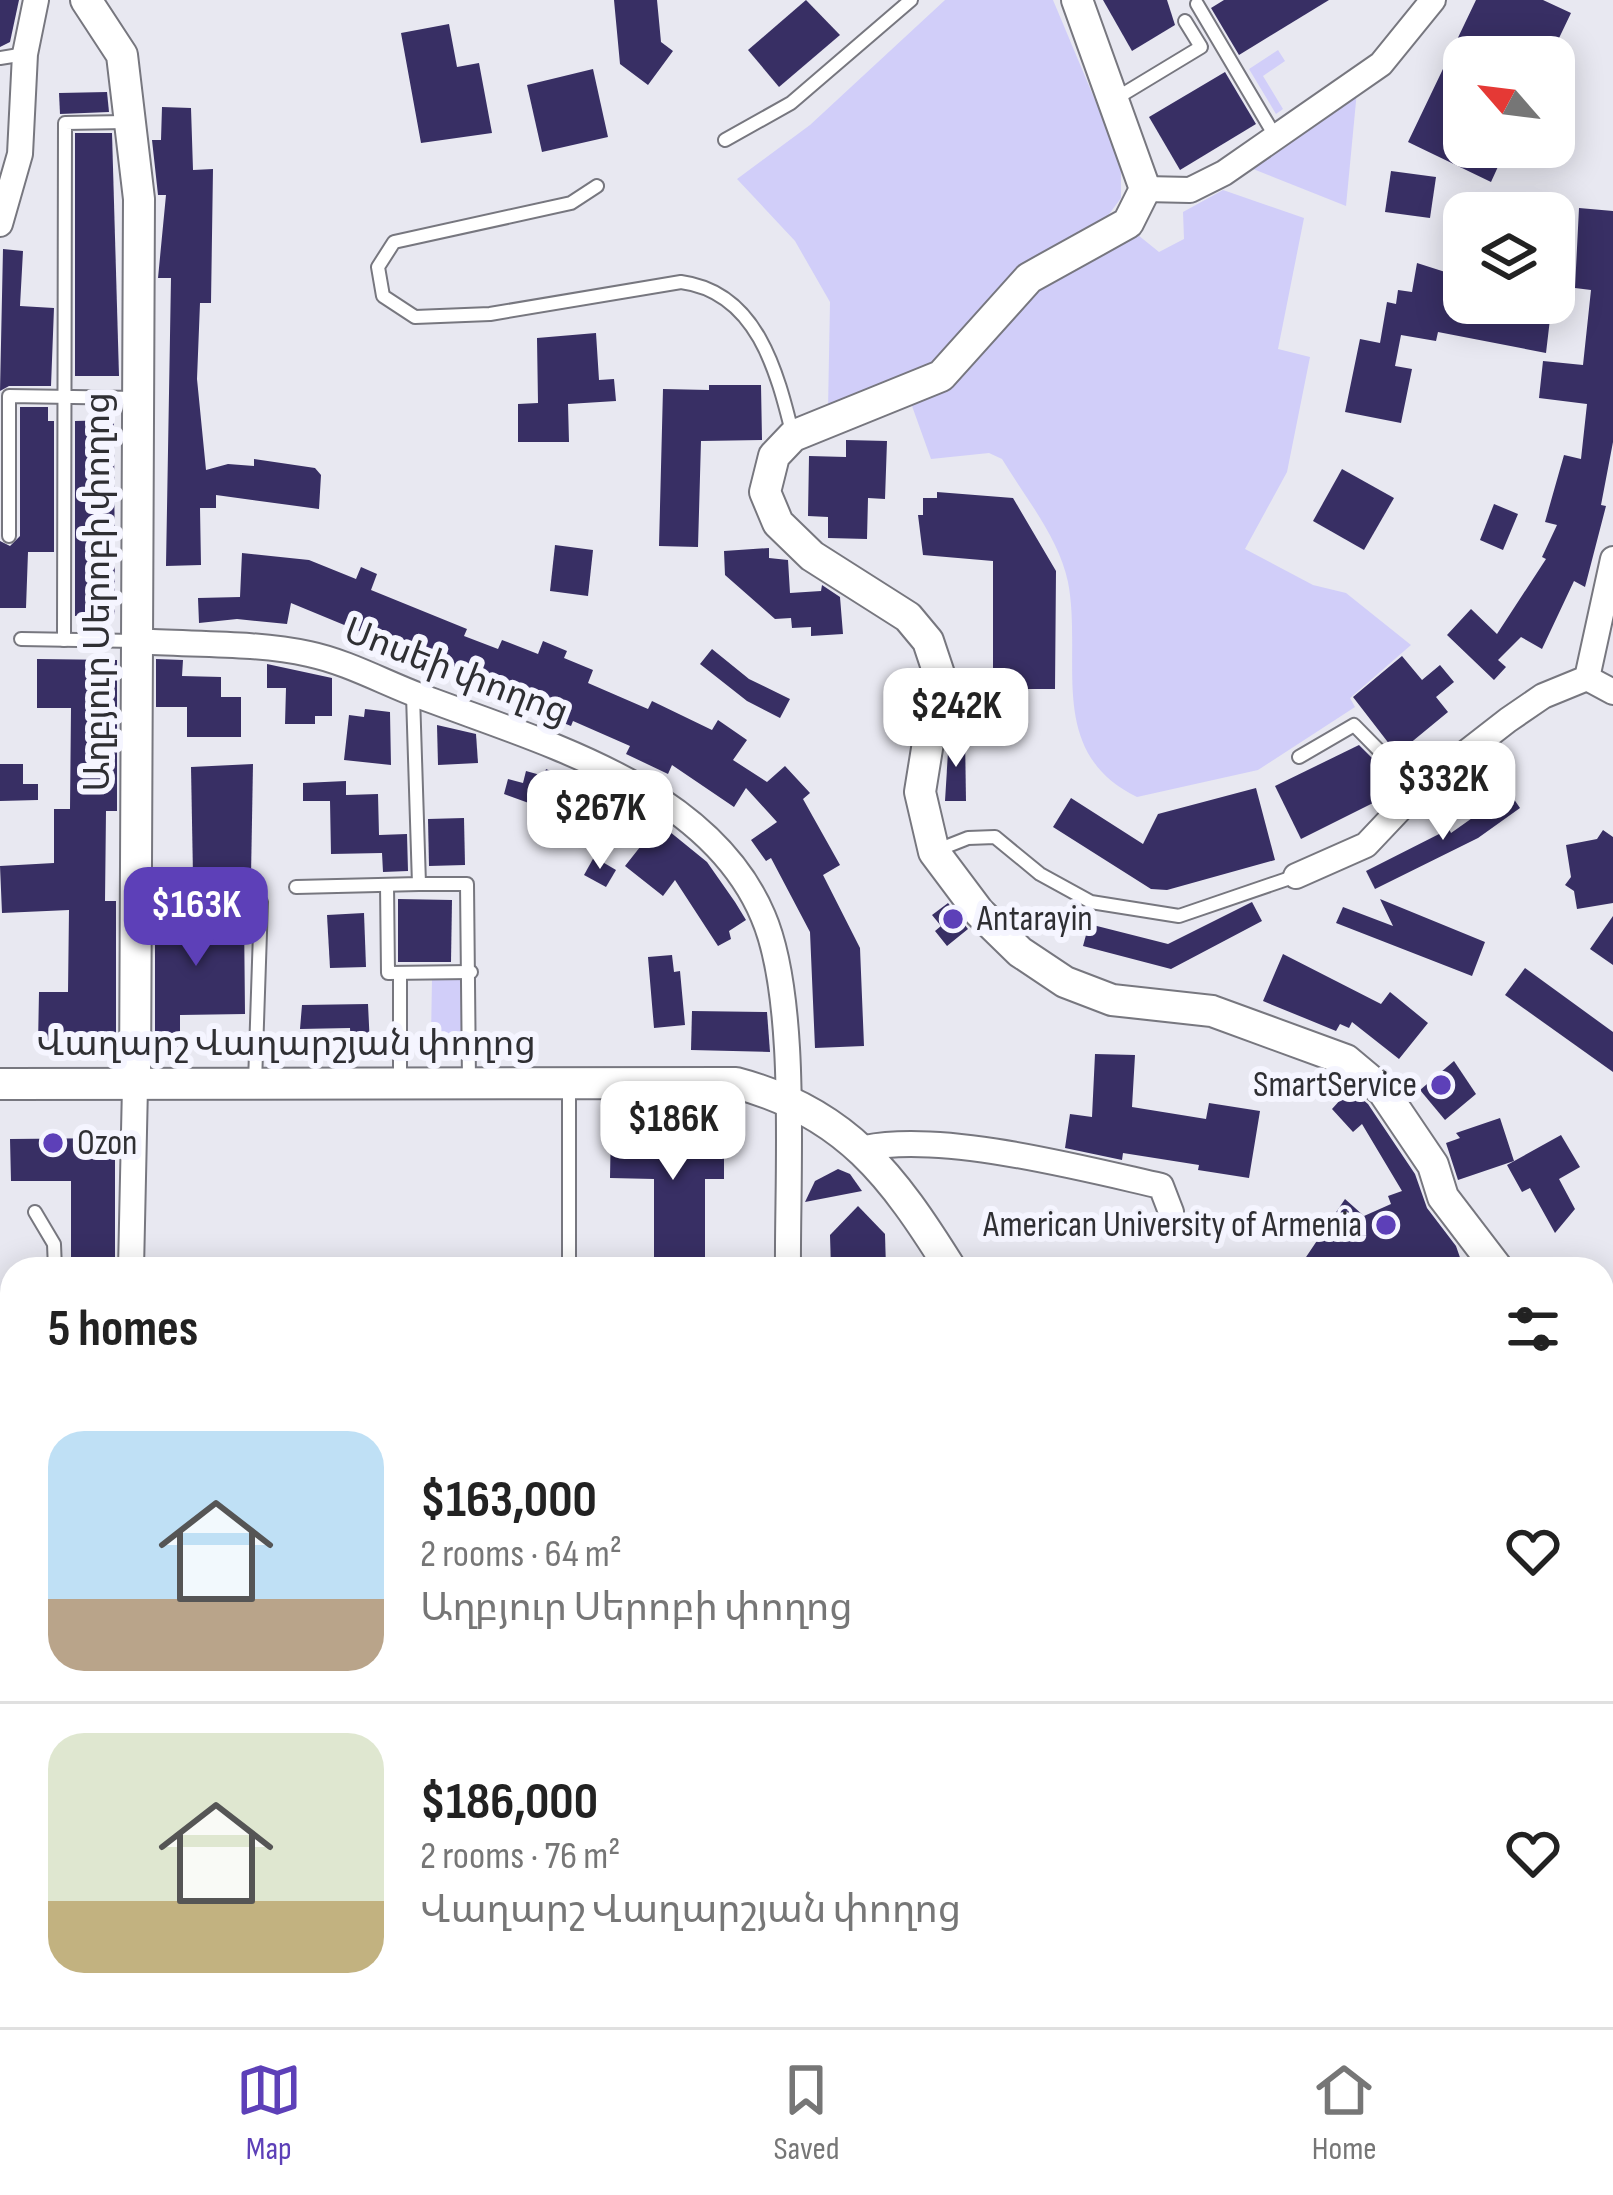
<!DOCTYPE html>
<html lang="en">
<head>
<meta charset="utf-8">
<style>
	body { margin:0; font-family:"Sofia Sans Condensed","Noto Sans Armenian",sans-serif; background:#f2f2f2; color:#222; height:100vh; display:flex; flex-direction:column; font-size:45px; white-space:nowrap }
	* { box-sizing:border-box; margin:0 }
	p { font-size:39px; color:#767676 }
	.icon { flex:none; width:66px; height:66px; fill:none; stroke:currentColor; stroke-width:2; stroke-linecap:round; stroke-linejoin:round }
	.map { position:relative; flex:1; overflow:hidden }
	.panel { position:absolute; left:0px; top:1257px; width:1614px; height:771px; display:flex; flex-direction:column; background:#fff; border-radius:36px 36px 0 0; box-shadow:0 6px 30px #0003 }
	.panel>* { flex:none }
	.needle { width:78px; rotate:298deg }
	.tools { position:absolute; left:1443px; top:36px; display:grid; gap:24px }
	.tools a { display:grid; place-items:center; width:132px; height:132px; border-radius:24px; background:#fff; box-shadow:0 6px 30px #0003; font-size:60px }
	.price { position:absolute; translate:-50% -102px; padding:0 27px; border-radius:24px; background:#fff; color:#222; font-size:39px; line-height:78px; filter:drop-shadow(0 3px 6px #0008) }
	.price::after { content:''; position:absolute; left:50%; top:72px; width:36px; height:27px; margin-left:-18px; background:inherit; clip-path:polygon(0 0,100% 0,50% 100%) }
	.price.active { background:#5d40b8; color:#fff }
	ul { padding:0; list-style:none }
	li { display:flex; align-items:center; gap:36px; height:300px; padding:0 48px }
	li+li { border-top:3px solid #e0e0e0 }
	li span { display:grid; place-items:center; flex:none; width:336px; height:240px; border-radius:36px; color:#555 }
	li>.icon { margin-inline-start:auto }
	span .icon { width:144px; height:144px; fill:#fffc; stroke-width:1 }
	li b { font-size:51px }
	h2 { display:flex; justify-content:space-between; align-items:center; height:144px; padding:0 48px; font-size:51px }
	.menu { display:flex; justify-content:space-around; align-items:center; height:168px; border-top:3px solid #e0e0e0; background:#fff; font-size:33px; color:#767676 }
	.menu a { display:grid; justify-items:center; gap:6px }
	.menu .active { color:#5d40b8 }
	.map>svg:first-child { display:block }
	.green { fill:#d1cef9 }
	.building { fill:#382f64 }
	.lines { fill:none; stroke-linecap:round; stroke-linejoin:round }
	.service-casing { stroke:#77777f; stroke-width:16 }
	.minor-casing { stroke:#77777f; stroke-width:28 }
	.tertiary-casing { stroke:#77777f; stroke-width:34 }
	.primary-casing { stroke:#77777f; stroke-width:44 }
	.service { stroke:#fff; stroke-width:12 }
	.minor { stroke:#fff; stroke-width:24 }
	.tertiary { stroke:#fff; stroke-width:30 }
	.primary { stroke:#fff; stroke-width:39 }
	.poi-dot { fill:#5d40b8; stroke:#f5f5ff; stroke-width:4.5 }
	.labels { text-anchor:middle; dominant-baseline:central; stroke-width:12; stroke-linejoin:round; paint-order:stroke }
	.street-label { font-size:36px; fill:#2f2f33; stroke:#f5f5ff }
	.poi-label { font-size:36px; fill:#2f2f33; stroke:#f5f5ff; text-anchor:start }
</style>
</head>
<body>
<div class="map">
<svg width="1613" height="2027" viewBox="0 0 1613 2027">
	<rect width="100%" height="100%" fill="#e8e8f1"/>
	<g class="green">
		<path d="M945,0h108l68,162v36l-20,27 -43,19 -29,22 -84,97 -117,47 2,-108 -35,-61 -58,-62 73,-54z"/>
		<path d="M1278,50l7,11 -22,15 20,33 -7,5 -27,-45z"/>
		<path d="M1357,91l-11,115 -98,-39z"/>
		<path d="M1223,190l81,28 -26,131 32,8 -23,115 -42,77 68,36 33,8 65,52 -61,53 5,9 -97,63 -121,27c-92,-45 -54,-136 -69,-215 -9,-44 -43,-85 -66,-123l-13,-6 -58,6 -19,-53 34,-19 100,-108 92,-44 21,17 25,-13 -1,-27z"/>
		<path d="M432,979h31l-1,68 -49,-1v-8h18z"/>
	</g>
	<g class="building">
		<path d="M0,0h19l-9,42 -10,5z"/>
		<path d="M614,0h43l4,42 12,9 -25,34 -28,-21z"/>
		<path d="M806,0l34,35 -61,52 -31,-37z"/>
		<path d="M1103,0h64l8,25 -43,26z"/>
		<path d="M1224,0h105l-90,55 -28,-47z"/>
		<path d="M1476,0h67l28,13 -21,44h-86v90h43l-16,35 -83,-40z"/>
		<path d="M449,24l8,43 22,-4 13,70 -71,10 -20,-110z"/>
		<path d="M593,69l15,68 -66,15 -15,-67z"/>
		<path d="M1225,72l31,52 -76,46 -31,-53z"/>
		<path d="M107,92l2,20 -49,2 -1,-21z"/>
		<path d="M162,107l29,1 2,62 20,-1 -2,134h-11l-3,76 9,91 22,-6 26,2v-7l61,9 6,7 -2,34 -103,-14v13h-16l1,57 -35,1 5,-288h-13l8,-83h-8l-6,-55h9z"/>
		<path d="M75,133h37l7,243h-44z"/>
		<path d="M1391,171l45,6 -6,41 -45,-6z"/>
		<path d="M1579,208l34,3v231l-12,63 5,1 -21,81 -11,-6 -32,68 -21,-12 -23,23 8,7 -12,13 -47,-45 24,-26 26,25 49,-75 -4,-2 15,-32 -12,-3 19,-67 17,4 6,-55 -48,-6 4,-37 40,4 8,-75 -16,-2z"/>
		<path d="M3,249l20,2 -3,55 34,2 -3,78h-42l-9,5z"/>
		<path d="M1417,263l47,15v25h28l-1,9 59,7 -4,34 -108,-21 -2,9 -35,-6 -6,31 17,3 -11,54 -56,-11 15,-73 20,4 7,-41 9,2 2,-14 14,2z"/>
		<path d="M596,333l3,47 15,-1 2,22 -48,3 1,38h-51v-38l20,-1 -1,-65z"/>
		<path d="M709,385h52l1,55 -61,1 -3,106 -39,-1 4,-157 46,1z"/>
		<path d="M20,407h28v14h6v131h-26l-2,56h-26v-67l10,5 10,-10z"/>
		<path d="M114,420l1,195 -40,1v-195z"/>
		<path d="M846,440l41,1 -2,58 -17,-1 -1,41 -39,-1v-21l-20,-1 1,-60 37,1z"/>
		<path d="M1342,469l52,29 -30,52 -51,-29z"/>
		<path d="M937,492l76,6 43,73 -1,118h-62v-128l-70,-6 -5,-40h5v-17h14z"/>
		<path d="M1494,504l24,10 -15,36 -23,-10z"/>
		<path d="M555,545l38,5 -5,46 -38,-5z"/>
		<path d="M769,548v10l19,2 2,33 31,-2 1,-6 18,12 3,37 -32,2v-9l-19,1 -1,-10 -16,1 -50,-44 -1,-24z"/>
		<path d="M242,553l67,7 47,19 5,-12 16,7 -6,16 96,39 -3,7 34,13 4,-9 36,14 5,-13 24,10 -3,7 29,12 -5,13 60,26 4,-8 60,29 6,-10 29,20 -14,20 34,22 18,-16 25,27 -7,6 37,66 -17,10 37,73 4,98 -49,2 -5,-116 -39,-74 -5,3 -15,-21 26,-18 -31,-34 -12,19 -62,-42 -4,9 -42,-20 4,-8 -57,-25 -2,5 -25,-10 -27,-12 2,-6 -230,-95 -4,21 -50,-5 -38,4 -1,-25 42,-1z"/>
		<path d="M712,649l37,30 41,20 -10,19 -33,-17 -47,-37z"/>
		<path d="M1402,656l20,24 18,-15 14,17 -18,15 12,15 -51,42 -44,-57z"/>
		<path d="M37,659l80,1v151h-11l-1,90h11v144h-78l1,-53h29l1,-82 -67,3 -2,-47 54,-3v-54h16l1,-101h-34z"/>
		<path d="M156,659l27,1 -1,16 39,1v20h20v40h-54v-30h-31z"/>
		<path d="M267,664l65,14v38h-17v8h-30l1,-36h-19z"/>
		<path d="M365,709l25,3 1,53 -47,-5 5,-45 15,2z"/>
		<path d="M437,725l39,9 2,29 -40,2z"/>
		<path d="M949,736h16l1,65h-21z"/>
		<path d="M1359,745l22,22 12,26 -92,46 -26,-53z"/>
		<path d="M0,764h23v20h15v16l-38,1z"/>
		<path d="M253,764l-2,112h-58l-2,-109z"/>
		<path d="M546,769l71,31 -11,31 -102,-37 4,-15 15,4 3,-12 18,5z"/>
		<path d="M346,781v14l32,-1 1,41 28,-1 1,37 -25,1 -1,-19 -51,1 -1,-53h-27v-18z"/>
		<path d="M1256,788l19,72 -108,30 -16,-1 -98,-62 18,-29 72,46 15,-30z"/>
		<path d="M1509,792l11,16 -42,30 -103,51 -9,-18 83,-42 2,4z"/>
		<path d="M464,818l1,47 -36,1 -1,-47z"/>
		<path d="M659,823l48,39 28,40 11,18 -17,11 2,8 -13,7 -43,-66 -12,16 -38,-30z"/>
		<path d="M1603,830l10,7v66l-36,6 -3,-18 -9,-6 6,-8 -5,-32 31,-6z"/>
		<path d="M594,857l22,13 -10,17 -22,-12z"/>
		<path d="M398,899l54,1 -1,62h-53z"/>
		<path d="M1380,899l105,43 -13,34 -136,-53 7,-16 50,19z"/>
		<path d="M1252,902l10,19 -91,48 -88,-23 6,-22 79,20z"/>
		<path d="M948,903l20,26 -21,17 -12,-15 6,-5 -9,-11z"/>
		<path d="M155,905h26v9l12,5 51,-5 1,100 -65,1v32h-25z"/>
		<path d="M364,913l2,54 -36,1 -3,-53z"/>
		<path d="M1613,916v49l-23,-16z"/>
		<path d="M1283,954l98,50 9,-12 38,31 -29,36 -47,-37 -3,6 -9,-4 -4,7 -73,-30z"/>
		<path d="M672,955l2,17 6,-1 5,54 -31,3 -6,-71z"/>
		<path d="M1525,968l88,64v40l-108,-77z"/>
		<path d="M368,1004l2,42h-19l-1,-18 -50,1 2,-24z"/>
		<path d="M692,1011l75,1 3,40 -79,-2z"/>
		<path d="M1095,1054l40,1 -3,52 74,12 3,-16 51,8 -11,67 -51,-8 1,-5 -76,-12 -1,7 -57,-12 5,-34 22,3z"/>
		<path d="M1454,1061l22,33 -31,26 -25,-30z"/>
		<path d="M1350,1089l18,15 47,70 12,34 29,38 8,23h-166l47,-70 19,17 27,-12 -3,-8 14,-5 -40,-67 -9,8 -21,-23z"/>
		<path d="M1500,1118l14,43 -56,19 -12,-37 14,-5 -4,-5z"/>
		<path d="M611,1125h113v54h-19v90h-51v-90l-44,-1z"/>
		<path d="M1561,1135l19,32 -21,12 16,30 -20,24 -25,-45 -8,4 -15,-27z"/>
		<path d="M115,1138v131h-44v-88h-60l-1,-42z"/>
		<path d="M838,1169l12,5 12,17 -57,11 10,-21z"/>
		<path d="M858,1206l27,28 1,35h-55l-1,-34z"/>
	</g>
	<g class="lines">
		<g class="service-casing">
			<g id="service">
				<path d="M1197,4l78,132"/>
				<path d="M0,58l25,-4"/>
				<path d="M1115,99l86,-52 -16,-26"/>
				<path d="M725,140l66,-37 120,-103"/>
				<path d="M597,186l-26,17 -177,39 -16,25 5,29 32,21 75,-3 191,-32c76,10 96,89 112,154"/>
				<path d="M9,536v-140l128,2"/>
				<path d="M21,639l114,2"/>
				<path d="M64,640l1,-517 61,-1"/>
				<path d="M1299,757l55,-32 64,65"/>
				<path d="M935,851l33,-13 27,-1 45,37 51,28 88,14 117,-40"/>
				<path d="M419,884h48l2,197"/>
				<path d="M387,885l1,88 83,-1"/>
				<path d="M296,887l123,-3 -6,-189"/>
				<path d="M193,909l68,-7 -6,181"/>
				<path d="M400,1081v-108"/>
				<path d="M35,1212l19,32 1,25"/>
				<path d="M569,1269v-185"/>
				<path d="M0,1582l12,-1"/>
				<path d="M1602,1823l11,-19"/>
				<path d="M1209,2016l4,11"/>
				<path d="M1092,2023l4,-7"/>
				<path d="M52,2027v-11"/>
				<path d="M495,2027l1,-11"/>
				<path d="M769,2027l8,-11"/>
				<path d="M1278,2027l6,-11"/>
			</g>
		</g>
		<g class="minor-casing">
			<g id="minor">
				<path d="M1145,189l45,1 34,-17 157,-109 52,-64"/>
				<path d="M0,224l20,-70 5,-100 11,-54"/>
				<path d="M136,641c56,4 118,1 173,13 38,8 74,28 111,42 120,46 288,90 343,220 36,83 24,259 25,353"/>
				<path d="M1587,678l26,14"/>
				<path d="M1296,876l70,-31 52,-55 90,-70 35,-24 44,-18 26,-119"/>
				<path d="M865,1148c79,-16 216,20 296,38l10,26"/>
				<path d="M131,1269l4,-183"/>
				<path d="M121,2027v-11"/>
				<path d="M709,2027l8,-11"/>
				<path d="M899,2027l4,-11"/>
			</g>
		</g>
		<g class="tertiary-casing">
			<g id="tertiary">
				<path d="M86,0l36,55 17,144 -4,887"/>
				<path d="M1077,0l68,189 -17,34 -99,55 -88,98 -148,60 -19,20 -9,36 13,31 34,33 96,61 20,24 11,33 -19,118 14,60 45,60 41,40 45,30 47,18 100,11 134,49 37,31 50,74 10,32 55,72"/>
				<path d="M0,1084l736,-1c110,29 157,93 215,186"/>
			</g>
		</g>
		<g class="primary-casing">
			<g id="primary">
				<path d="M1602,1575l11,-18"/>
				<path d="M1602,1648l11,-18"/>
				<path d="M1325,2027l6,-11"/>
				<path d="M1373,2027l7,-11"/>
			</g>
		</g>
		<use href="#service" class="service"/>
		<use href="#minor" class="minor"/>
		<use href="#tertiary" class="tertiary"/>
		<use href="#primary" class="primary"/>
	</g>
	<g class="poi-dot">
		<circle cx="953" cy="919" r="12"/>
		<circle cx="1441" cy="1085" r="12"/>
		<circle cx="53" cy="1143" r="12"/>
		<circle cx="1386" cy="1225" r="12"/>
	</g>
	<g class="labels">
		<g class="street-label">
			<text transform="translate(98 592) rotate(-90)">Աղբյուր Սերոբի փողոց</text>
			<text transform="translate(456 672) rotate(21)">Սոսեի փողոց</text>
			<text x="286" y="1044">Վաղարշ Վաղարշյան փողոց</text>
		</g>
		<g class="poi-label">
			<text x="977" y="919">Antarayin</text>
			<text x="1417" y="1085" text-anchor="end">SmartService</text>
			<text x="77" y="1143">Ozon</text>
			<text x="1362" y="1225" text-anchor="end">American University of Armenia</text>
		</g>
	</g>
</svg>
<div class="tools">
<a><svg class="needle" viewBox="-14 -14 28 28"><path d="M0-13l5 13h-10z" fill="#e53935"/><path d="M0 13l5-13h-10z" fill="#767676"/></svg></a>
<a><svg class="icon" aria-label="layers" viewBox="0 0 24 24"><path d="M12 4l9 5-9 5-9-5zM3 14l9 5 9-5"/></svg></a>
</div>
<b class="price" style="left:956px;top:770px">$242K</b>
<b class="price" style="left:1443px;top:843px">$332K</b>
<b class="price" style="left:600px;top:872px">$267K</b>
<b class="price active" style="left:196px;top:969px">$163K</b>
<b class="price" style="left:673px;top:1183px">$186K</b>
<section class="panel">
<h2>5 homes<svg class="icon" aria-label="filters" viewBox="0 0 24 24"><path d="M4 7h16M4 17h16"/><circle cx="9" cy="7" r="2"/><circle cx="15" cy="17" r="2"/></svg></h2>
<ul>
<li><span style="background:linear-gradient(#bfe0f5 70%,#b9a48a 0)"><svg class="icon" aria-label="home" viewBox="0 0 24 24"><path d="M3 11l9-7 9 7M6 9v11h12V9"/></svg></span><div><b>$163,000</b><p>2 rooms · 64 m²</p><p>Աղբյուր Սերոբի փողոց</p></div><svg class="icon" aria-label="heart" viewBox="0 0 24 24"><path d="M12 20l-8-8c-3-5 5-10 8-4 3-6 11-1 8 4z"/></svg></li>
<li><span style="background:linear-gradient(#dfe7d0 70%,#c2b280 0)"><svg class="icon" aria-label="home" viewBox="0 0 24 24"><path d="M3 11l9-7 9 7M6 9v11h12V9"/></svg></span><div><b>$186,000</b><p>2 rooms · 76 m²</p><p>Վաղարշ Վաղարշյան փողոց</p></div><svg class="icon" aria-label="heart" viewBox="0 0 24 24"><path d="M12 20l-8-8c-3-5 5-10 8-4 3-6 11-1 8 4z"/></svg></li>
</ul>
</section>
</div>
<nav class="menu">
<a class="active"><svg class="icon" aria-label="map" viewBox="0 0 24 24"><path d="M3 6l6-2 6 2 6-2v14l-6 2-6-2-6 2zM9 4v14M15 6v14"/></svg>Map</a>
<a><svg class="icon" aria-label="saved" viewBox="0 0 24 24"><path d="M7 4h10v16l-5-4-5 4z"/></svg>Saved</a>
<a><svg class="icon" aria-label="home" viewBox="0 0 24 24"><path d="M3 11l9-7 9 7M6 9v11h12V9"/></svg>Home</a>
</nav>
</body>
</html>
